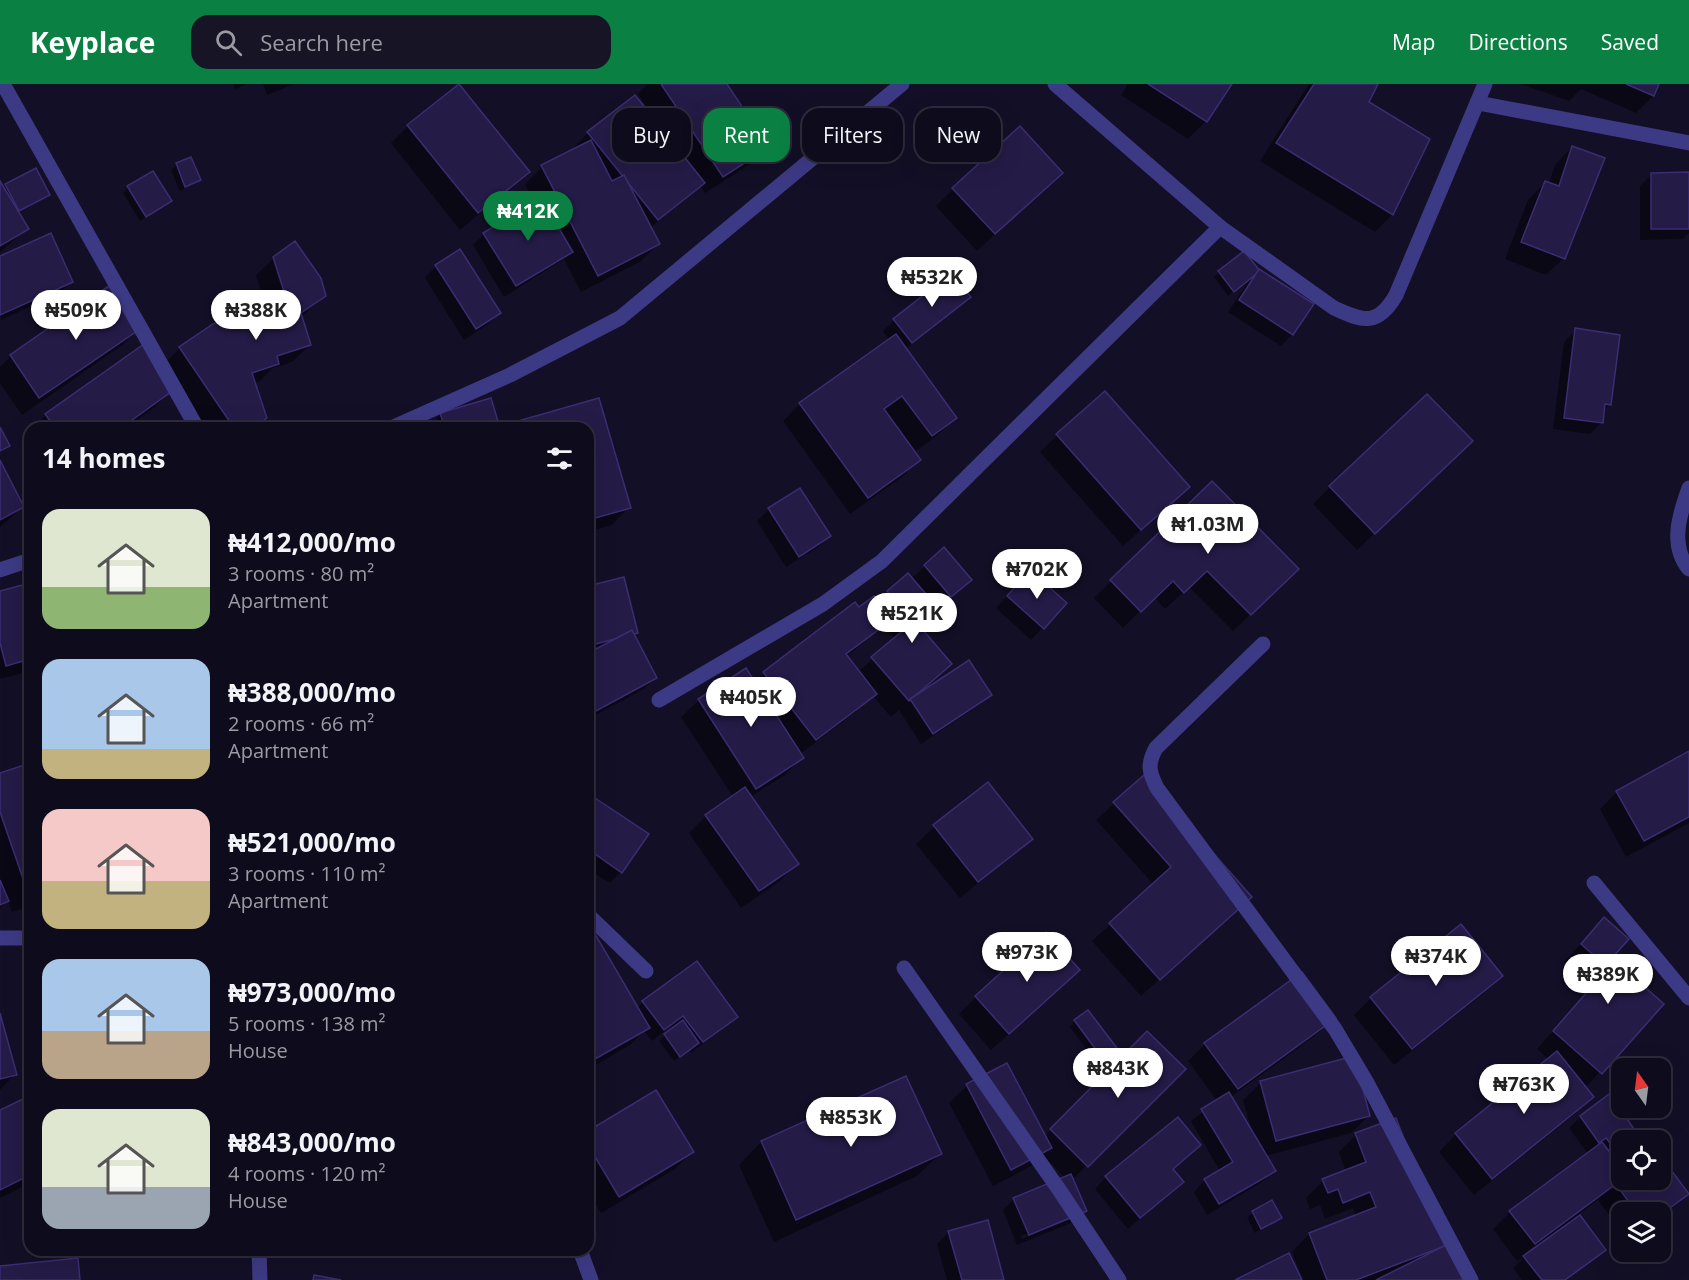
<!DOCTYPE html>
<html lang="en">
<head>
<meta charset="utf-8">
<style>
	body { margin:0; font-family:"Open Sans",sans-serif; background:#171425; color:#f1f3f6; height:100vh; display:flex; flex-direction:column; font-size:22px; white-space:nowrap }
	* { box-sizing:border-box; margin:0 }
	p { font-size:20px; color:#9b9ba3 }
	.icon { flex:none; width:33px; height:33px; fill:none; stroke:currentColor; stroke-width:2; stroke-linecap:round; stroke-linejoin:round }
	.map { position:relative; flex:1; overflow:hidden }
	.sheet { position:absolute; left:24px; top:338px; width:570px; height:834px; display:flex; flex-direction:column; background:#0e0b1c; border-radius:18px; box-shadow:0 6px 24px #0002,0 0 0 2px #2e2b3b }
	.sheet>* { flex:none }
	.top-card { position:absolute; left:612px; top:24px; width:570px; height:54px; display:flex; gap:12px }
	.needle { width:39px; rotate:346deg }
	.fabs { position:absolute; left:1611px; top:974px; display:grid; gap:12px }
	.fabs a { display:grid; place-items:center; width:60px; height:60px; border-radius:12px; background:#0e0b1c; box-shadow:0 6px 24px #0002,0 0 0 2px #2e2b3b; font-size:30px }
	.price { position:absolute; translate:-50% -51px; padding:0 14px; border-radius:21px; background:#fff; color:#222; font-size:20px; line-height:39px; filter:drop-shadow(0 2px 3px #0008) }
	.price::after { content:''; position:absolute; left:50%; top:36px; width:18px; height:14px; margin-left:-9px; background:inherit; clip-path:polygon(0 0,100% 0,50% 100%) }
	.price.selected { background:#0b8043; color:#fff }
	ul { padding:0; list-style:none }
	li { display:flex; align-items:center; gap:18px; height:150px; padding:0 18px }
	li span { display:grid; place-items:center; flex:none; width:168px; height:120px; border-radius:18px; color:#555 }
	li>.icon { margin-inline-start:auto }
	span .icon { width:72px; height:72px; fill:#fffc; stroke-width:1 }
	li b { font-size:26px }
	h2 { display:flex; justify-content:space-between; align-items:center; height:72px; padding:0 18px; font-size:26px }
	.pill { padding:0 21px; border-radius:18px; background:#0e0b1c; box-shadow:0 6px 24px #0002,0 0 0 2px #2e2b3b; font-size:21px; line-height:54px }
	.pill.selected { background:#0b8043; color:#fff }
	header { display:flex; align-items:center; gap:36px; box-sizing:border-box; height:84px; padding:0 30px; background:#0b8043; color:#fff }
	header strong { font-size:28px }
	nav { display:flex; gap:33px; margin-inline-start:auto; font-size:21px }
	.search { width:420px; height:54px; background:#171425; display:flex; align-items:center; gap:15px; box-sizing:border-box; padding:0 21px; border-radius:18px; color:#9b9ba3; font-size:22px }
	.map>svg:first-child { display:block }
	.shadow { fill:#0007; fill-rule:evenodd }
	.building { fill:#241b47; stroke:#3b2d73; stroke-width:1.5 }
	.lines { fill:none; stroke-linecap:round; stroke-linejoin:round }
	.minor { stroke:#3d3a85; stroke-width:15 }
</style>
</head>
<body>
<header>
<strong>Keyplace</strong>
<div class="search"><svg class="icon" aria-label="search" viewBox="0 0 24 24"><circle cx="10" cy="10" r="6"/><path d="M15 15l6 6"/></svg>Search here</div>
<nav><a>Map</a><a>Directions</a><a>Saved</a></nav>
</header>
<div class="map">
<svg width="1689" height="1196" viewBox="0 0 1689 1196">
	<rect width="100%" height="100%" fill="#130f26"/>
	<g class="shadow">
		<path d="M233,0h14l-12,5z"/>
		<path d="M263,0h31l-27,11z"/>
		<path d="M648,0h77l42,63 -17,17 -45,29 -5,-7 -50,42 8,16 -17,17 -60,31 -17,-33 -60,38 -31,-52 11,-11 51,-30 -10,-20 17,-17 29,-17 17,-17 68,-13 -18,-26z"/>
		<path d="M1128,0h102l-24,37 -18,18 -67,-44z"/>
		<path d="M1309,0h67l-9,18 61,37 -36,76 -17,17 -115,-71z"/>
		<path d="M1521,0h136l-4,12 -17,17 -55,-24 -12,12z"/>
		<path d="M408,42l120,46 -68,58 -69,-87z"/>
		<path d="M1572,63l-8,111 -18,17 -41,-16 23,-59 18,-18 3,1 6,-18z"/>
		<path d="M177,81l22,15 -19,11 -9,-21z"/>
		<path d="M1652,90h37v59l-6,6 -43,1v-54z"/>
		<path d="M0,100l3,5 3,-4 42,10 -31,18 10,16 -27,23z"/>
		<path d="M128,103l42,14 -30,20 -17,-28z"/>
		<path d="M953,105l90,1 -66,61 -41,-45z"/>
		<path d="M1243,169l16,18 53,33 -20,30 -11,12 -53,-34 20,-30 9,-9 -1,-2 -28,25 -14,-19z"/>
		<path d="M0,174l71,24 -11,11 -59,27z"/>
		<path d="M274,174l51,38 -24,21 9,28 -18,17 -19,6 -13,13 -6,2 11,35 -10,10h-50l-42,-63 17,-17 86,-40 -10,-33z"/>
		<path d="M436,182l63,47 -12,12 -23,15 -39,-62z"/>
		<path d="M113,201l28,41 -17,18 -102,71 -22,-32v-16l11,-11z"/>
		<path d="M969,213l-64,52 50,69 -17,17 -25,18 6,7 -17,17 -52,37 -67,-93 17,-17 89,-64 -6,-9 11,-11z"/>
		<path d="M1576,246l34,74 -7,7 -2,12 -11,11 -37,-5 11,-87z"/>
		<path d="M173,305l-17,17 -30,22h-92l12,-13z"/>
		<path d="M598,316l31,107 -17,18 -24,7v-104h-74l5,-6z"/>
		<path d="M441,330l58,14h-71z"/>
		<path d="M1058,351l130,52 -65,59 -83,-94z"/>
		<path d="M1453,374l-96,92 -44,-46 17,-17z"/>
		<path d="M0,379l23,44 -23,20z"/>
		<path d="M1212,399l67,104 -46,44 -44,-44 -24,22 -11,-12 -31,31 -29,-30z"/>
		<path d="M799,406l30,46 -11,11 -32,20 -29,-46 12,-12z"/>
		<path d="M925,482l45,14 -31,28 -2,-3 -20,20 33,39 -31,29 71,2 -12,11 -57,38 -22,-34 -8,7 -18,-21 -16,15 -57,43 2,4 -17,17 -35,22 47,66 -17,18 -39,27 -52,-75 17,-17 27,-19 -52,-80 18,-17 55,-17 10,-10 94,-64 19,-7 31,-27 3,4zM884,542l11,13 -37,33 -12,-15z"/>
		<path d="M1019,499l46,20 -34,37 -35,-32z"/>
		<path d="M30,500v87l-30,8v-86z"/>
		<path d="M588,504l48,44 -3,4 22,42 -11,11 -56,30z"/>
		<path d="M30,633v189l-18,6 -4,-11 -8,7v-133l26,-9z"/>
		<path d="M1689,669v70l-63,34 -26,-48 17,-17z"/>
		<path d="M1144,693l106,120 -109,99 -49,-55 62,-56 -58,-65z"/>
		<path d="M987,700l44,55 -71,59 -44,-54 18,-17z"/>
		<path d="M595,716l26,72 -11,11 -22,-14v-62z"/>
		<path d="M1604,835l6,39 52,46 -77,84 7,8 -17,18 -101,81 -35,-43 17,-18 93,-74 -12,-11 55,-62 -28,-25z"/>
		<path d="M588,841l49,83 6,-6 93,15 -45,36 -2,-3 -15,11 -15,-20 14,-12 -2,-3 -19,15 -8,-10 -14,14 -42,24z"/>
		<path d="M1501,892l-17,17 -90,72 -40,-50 17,-17z"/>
		<path d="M1061,903l-70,63 -32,-36 17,-17z"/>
		<path d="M1334,934l-18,17 -85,62 21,34 -9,-31 18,-17 108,33 -18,17 -86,23 9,15 -12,11 -55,33 -13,-23 11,-12 15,-9 -29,-50 26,-20 -29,-40 17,-17z"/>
		<path d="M0,935l15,55 -15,16z"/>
		<path d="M1075,937l40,27 -19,15 -26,-36z"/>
		<path d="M1147,949l36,36 -111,111 1,42 -56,23 -14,-35 11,-11 51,-21 -22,-23 -10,10 -40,21 -44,-83 18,-17 39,-21 38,72zM1073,1131v3l-51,21 -1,-3z"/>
		<path d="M905,994l35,76 -23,22 -143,66 -35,-77 22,-23z"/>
		<path d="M30,1023v76l-30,15v-86z"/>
		<path d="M1581,1033l60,23h-19v21l-5,4 5,14 66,15 -28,24v-6h-38v20l-24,-32 -20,15 26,35 -37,30h-45l-9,-12 10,-10 -6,3 -24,-32 17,-17 78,-58 -19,-26z"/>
		<path d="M588,1049l104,18 -17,18 -74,44 -13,-22z"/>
		<path d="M1356,1051l118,145h-171l-11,-28 17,-18 47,-18 -3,-8 -28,11 -5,-14 -10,4 -4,-11 17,-17 23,-9 -7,-20z"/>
		<path d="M1199,1061l-27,25 10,12 -54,47 -33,-40 11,-12z"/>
		<path d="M1253,1129l27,4 -25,16 -8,-15z"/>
		<path d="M949,1148l54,48h-56l-10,-36z"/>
	</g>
	<g class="building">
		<path d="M459,0l71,88 -52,41 -71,-88z"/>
		<path d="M661,0h66l42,63 -46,30z"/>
		<path d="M1148,0h84l-25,38z"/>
		<path d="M1314,0h64l-9,18 61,37 -37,76 -117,-72z"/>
		<path d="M1626,0h33l-5,12z"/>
		<path d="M635,11l70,88 -47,37 -71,-88z"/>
		<path d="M1020,42l43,47 -68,61 -43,-46z"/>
		<path d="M591,56l21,41 12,-6 36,69 -62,32 -57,-111z"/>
		<path d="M1572,62l33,12 -40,101 -44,-17 24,-61 14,5z"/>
		<path d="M191,73l10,23 -16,7 -9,-24z"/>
		<path d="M36,84l14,27 -31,16 -14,-27z"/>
		<path d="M153,87l19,30 -26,16 -19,-31z"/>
		<path d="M1689,88v57h-38v-56z"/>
		<path d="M0,97l29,48 -29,17z"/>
		<path d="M541,114l32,54 -57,34 -33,-53z"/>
		<path d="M51,149l22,49 -73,33v-59z"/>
		<path d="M295,157l26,37 5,18 -25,17 10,32 -34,11 2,8 -27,9 15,45 -14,10h-19l-55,-81 34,-23 66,-22 7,-4 -13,-41z"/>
		<path d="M460,165l41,64 -25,16 -41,-64z"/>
		<path d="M1244,167l16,20 -26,21 -16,-21z"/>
		<path d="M1259,185l55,35 -21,31 -54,-35z"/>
		<path d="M952,189l19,24 -59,46 -19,-24z"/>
		<path d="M113,199l30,44 -104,71 -29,-43z"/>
		<path d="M1575,244l45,7 -9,70 -6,-1 -2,19 -39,-5z"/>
		<path d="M896,250l61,84 -25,18 -30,-40 -18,13 37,51 -53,38 -69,-95z"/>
		<path d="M144,260l31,45 -54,39h-66l-10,-14z"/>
		<path d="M1105,307l85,96 -49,43 -85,-96z"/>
		<path d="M1427,310l46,47 -98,93 -46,-48z"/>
		<path d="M491,314l9,30h-55l-5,-15z"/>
		<path d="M599,314l32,110 -43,12v-92h-68l-2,-7z"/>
		<path d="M0,343l10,19 -10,5z"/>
		<path d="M0,376l24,47 -24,13z"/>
		<path d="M1212,397l87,88 -48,46 -44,-44 -23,22 -11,-12 -32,31 -31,-32z"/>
		<path d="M800,404l31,48 -32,21 -31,-49z"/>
		<path d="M944,463l28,33 -21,17 -27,-32z"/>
		<path d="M1030,486l37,33 -23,26 -37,-33z"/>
		<path d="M908,489l29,34 -20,16 35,41 -43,37 -38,-44 42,-35 -26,-31z"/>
		<path d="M624,493l14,56 -50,13v-60z"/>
		<path d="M30,499v76l-24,7 -6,-23v-52z"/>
		<path d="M874,512l19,23 -47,35 31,40 -61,46 -53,-68 92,-70 4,5z"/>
		<path d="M632,546l25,48 -61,33 -8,-15v-43z"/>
		<path d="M969,576l23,35 -59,39 -23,-35z"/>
		<path d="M746,584l58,90 -48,31 -58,-90z"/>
		<path d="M1689,667v66l-45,24 -28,-50z"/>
		<path d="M30,679v133h-1l-29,-84v-39z"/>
		<path d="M1144,691l108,122 -92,83 -51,-57 62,-56 -58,-65z"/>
		<path d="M988,698l45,57 -55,43 -45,-57z"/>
		<path d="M745,703l54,77 -40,27 -54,-76z"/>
		<path d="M595,714l54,36 -27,39 -34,-24v-41z"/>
		<path d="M0,796l9,21 -9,4z"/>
		<path d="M1604,833l25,22 -17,19 52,46 -62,70 -49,-43 55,-63 -27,-24z"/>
		<path d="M588,838l62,106 -62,35v-59l6,-3 -6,-11z"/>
		<path d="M1461,840l42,52 -91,73 -42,-52z"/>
		<path d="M1046,848l34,38 -71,64 -34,-38z"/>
		<path d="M697,877l41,56 -35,25 -20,-26 -19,14 -22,-29z"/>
		<path d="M1302,888l34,46 -98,71 -34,-46z"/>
		<path d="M1088,926l29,38 -15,10 -28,-38z"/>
		<path d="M0,929l17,62 -17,4z"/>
		<path d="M683,936l16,23 -19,14 -16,-23z"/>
		<path d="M1147,947l39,38 -98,98 -38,-38z"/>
		<path d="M1557,967l37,46 -102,82 -37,-46z"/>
		<path d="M1354,972l16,60 -94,25 -16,-60z"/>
		<path d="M1007,979l45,85 -41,22 -45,-86z"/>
		<path d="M906,992l36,78 -146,66 -35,-79z"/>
		<path d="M656,1006l38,62 -75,45 -31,-52v-14z"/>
		<path d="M1229,1008l47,79 -57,33 -15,-25 29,-17 -32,-53z"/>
		<path d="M1609,1010l33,46h-20v19l-16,-21 -7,5 -19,-27z"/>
		<path d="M27,1013l3,7v71l-30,15v-80z"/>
		<path d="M1178,1033l23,28 -28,24 11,13 -44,36 -35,-42z"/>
		<path d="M1396,1034l49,128 -89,34h-29l-18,-47 67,-26 -6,-15 -27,11 -5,-14 -10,4 -6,-14 44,-17 -11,-29z"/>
		<path d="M1602,1058l20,26v11h38v-24l29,39 -29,21v-3h-24l-20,-28 -81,60 -26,-33z"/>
		<path d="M1071,1090l16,37 -58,24 -16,-37z"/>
		<path d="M1272,1116l10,18 -21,11 -9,-18z"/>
		<path d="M1580,1131l26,35 -41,30h-23l-19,-24z"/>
		<path d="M988,1136l16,60h-42l-14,-49z"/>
		<path d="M1456,1156l20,40h-100z"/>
		<path d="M1289,1169l13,27h-67z"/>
		<path d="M78,1174l2,22h-80v-14z"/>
		<path d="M314,1191l27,5h-28z"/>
	</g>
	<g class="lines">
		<g class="minor">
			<path d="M3,0l194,344"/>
			<path d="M1055,0l165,143 114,81c30,14 44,18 62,-13l89,-211"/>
			<path d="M1478,19l211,40"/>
			<path d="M391,344l119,-53 110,-57 282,-234"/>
			<path d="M1689,404c-9,25 -20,57 0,81"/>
			<path d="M0,486l30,-10"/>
			<path d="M1263,560l-107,104c-9,16 -7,24 1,40l178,241 31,52 105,199"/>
			<path d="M659,616l164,-96 59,-43 338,-334"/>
			<path d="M1594,799l95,115"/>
			<path d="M588,831l58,56"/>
			<path d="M0,854h30"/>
			<path d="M904,884l156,223 59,89"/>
			<path d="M259,1166l1,30"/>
			<path d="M580,1166l11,30"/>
		</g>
	</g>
</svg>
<div class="fabs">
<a><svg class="needle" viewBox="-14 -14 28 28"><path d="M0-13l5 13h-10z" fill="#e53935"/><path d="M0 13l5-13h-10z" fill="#9b9ba3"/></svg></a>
<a><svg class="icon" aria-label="locate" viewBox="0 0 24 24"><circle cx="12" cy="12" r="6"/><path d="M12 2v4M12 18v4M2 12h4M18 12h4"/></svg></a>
<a><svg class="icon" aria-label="layers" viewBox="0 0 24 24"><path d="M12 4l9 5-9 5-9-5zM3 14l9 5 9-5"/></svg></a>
</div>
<b class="price selected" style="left:528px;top:158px">₦412K</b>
<b class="price" style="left:932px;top:224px">₦532K</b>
<b class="price" style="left:76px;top:257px">₦509K</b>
<b class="price" style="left:256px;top:257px">₦388K</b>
<b class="price" style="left:1208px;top:471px">₦1.03M</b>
<b class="price" style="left:1037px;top:516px">₦702K</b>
<b class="price" style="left:912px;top:560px">₦521K</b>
<b class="price" style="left:751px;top:644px">₦405K</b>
<b class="price" style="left:1027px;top:899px">₦973K</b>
<b class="price" style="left:1436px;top:903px">₦374K</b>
<b class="price" style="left:1608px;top:921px">₦389K</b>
<b class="price" style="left:1118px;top:1015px">₦843K</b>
<b class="price" style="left:1524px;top:1031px">₦763K</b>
<b class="price" style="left:851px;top:1064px">₦853K</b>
<div class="top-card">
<a class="pill">Buy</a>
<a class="pill selected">Rent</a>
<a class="pill">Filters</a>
<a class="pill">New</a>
</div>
<section class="sheet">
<h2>14 homes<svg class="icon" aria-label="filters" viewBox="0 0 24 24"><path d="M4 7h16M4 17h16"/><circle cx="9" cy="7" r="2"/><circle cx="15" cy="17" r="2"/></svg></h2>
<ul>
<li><span style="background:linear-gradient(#dfe7d0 65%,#8fb573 0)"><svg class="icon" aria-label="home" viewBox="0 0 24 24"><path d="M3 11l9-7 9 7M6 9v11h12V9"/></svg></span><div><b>₦412,000/mo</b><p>3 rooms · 80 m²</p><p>Apartment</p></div></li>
<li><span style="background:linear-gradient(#a9c7e8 75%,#c2b280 0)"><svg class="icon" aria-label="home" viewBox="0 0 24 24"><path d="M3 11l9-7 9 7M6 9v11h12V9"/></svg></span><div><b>₦388,000/mo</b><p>2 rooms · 66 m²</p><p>Apartment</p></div></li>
<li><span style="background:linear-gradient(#f6c9c9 60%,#c2b280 0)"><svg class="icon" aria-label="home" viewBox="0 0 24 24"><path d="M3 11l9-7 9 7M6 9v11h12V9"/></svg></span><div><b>₦521,000/mo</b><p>3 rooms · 110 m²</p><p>Apartment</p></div></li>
<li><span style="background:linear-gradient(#a9c7e8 60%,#b9a48a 0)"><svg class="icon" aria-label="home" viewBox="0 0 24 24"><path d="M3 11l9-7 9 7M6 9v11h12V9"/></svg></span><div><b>₦973,000/mo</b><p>5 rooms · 138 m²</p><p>House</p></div></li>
<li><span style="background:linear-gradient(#dfe7d0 65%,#9aa5b1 0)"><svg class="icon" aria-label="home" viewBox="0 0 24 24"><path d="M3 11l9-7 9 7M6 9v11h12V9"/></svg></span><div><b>₦843,000/mo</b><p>4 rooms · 120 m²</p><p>House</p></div></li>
</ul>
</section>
</div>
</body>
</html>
